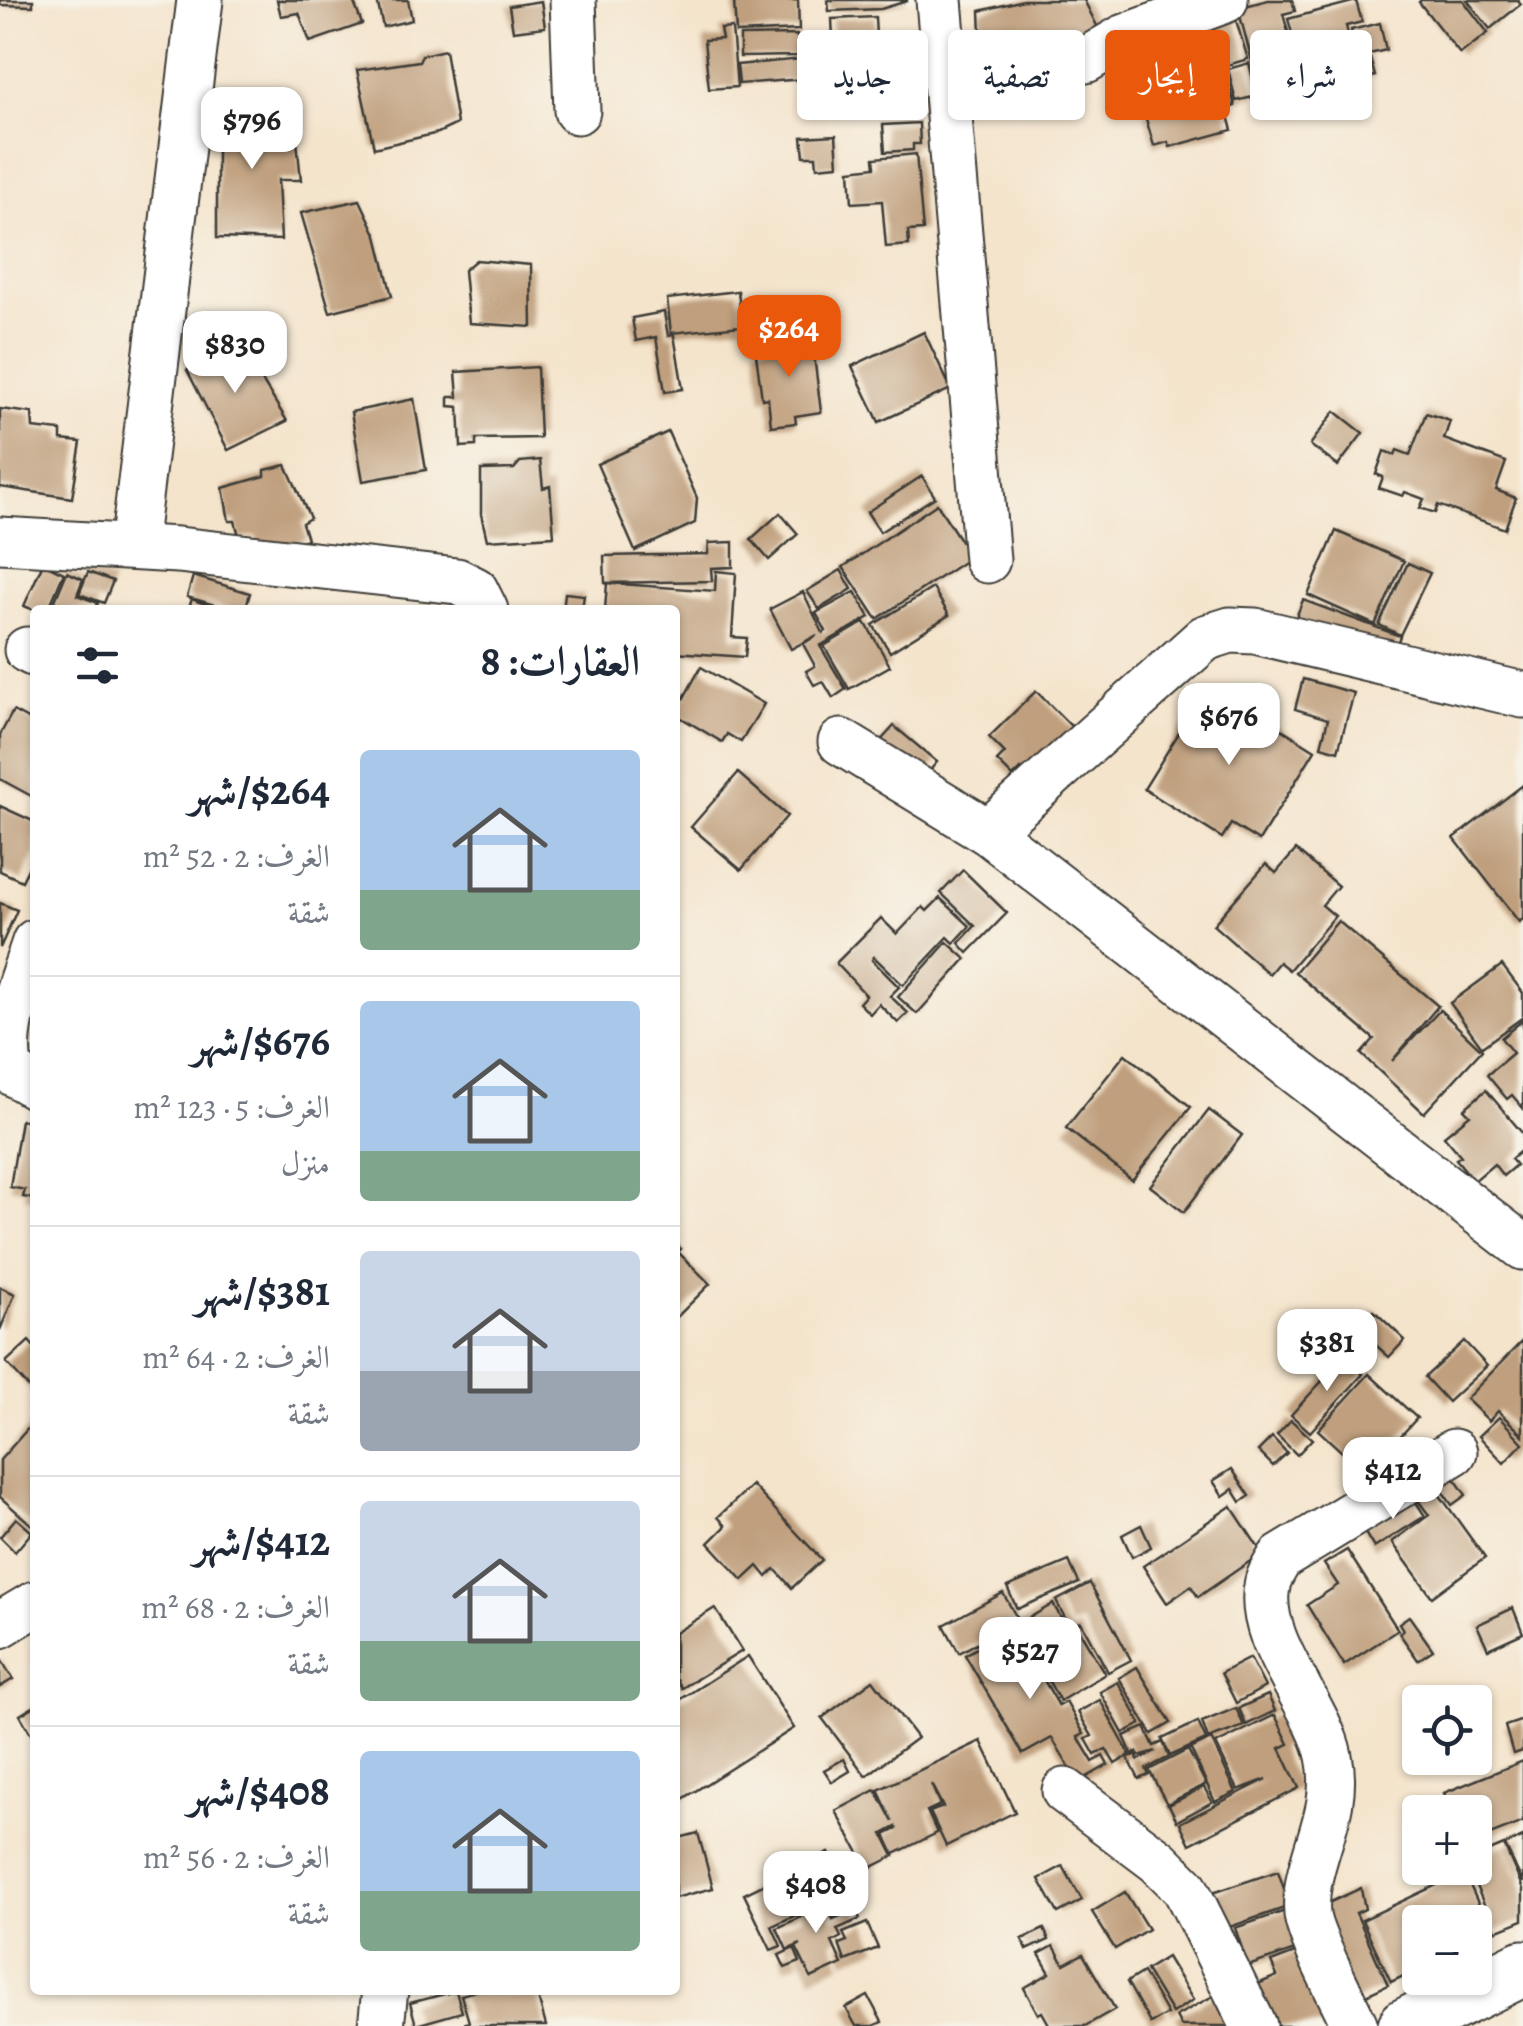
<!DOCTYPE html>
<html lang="ar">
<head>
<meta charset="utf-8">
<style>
	body { margin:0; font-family:Alegreya,Amiri,serif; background:#f6f6f7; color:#1f2937; direction:rtl; height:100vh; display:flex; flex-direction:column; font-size:38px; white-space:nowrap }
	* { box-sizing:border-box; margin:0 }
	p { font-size:32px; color:#747a83 }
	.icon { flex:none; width:55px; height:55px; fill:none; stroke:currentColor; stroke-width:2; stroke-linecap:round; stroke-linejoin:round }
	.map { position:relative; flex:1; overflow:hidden; direction:ltr }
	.details { position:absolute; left:30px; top:605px; width:650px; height:1390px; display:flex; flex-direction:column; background:#fff; border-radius:10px; box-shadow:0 2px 8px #0004; direction:rtl }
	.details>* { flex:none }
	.banner { position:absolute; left:710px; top:30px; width:662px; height:90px; direction:rtl; display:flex; gap:20px }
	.controls { position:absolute; left:1402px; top:1685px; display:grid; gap:20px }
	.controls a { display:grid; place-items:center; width:90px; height:90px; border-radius:10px; background:#fff; box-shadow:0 2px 8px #0004; font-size:50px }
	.price { position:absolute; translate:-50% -85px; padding:0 22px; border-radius:20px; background:#fff; color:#222; font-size:32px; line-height:65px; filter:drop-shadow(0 2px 5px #0008) }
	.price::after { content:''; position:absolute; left:50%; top:60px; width:30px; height:22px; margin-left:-15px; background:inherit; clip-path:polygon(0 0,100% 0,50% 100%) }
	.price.current { background:#ea580c; color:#fff }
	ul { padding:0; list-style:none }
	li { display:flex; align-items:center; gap:30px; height:250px; padding:0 40px }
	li+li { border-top:2px solid #e0e1e3 }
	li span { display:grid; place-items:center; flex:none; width:280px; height:200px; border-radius:10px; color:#555 }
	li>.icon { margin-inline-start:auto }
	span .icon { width:120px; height:120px; fill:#fffc; stroke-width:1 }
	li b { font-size:42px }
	h2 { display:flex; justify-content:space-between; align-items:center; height:120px; padding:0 40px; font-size:42px }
	.chip { padding:0 35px; border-radius:10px; background:#fff; box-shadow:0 2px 8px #0004; font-size:35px; line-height:90px }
	.chip.current { background:#ea580c; color:#fff }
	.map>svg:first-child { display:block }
	.building { fill:#bf9f7d }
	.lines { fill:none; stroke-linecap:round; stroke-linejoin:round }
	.street-casing { stroke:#3c3a36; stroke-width:49 }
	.secondary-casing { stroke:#3c3a36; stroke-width:59 }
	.street { stroke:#fff; stroke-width:45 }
	.secondary { stroke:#fff; stroke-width:55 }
</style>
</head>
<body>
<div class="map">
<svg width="1523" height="2026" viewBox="0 0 1523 2026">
	<rect width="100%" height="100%" fill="#f7f3e8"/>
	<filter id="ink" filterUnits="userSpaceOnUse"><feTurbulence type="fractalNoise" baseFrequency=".01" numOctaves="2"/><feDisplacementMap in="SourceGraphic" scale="20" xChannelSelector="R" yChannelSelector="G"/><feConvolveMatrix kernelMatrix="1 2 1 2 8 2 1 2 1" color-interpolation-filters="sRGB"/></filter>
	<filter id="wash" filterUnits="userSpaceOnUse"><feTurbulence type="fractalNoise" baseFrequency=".0048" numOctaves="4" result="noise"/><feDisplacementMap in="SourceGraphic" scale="40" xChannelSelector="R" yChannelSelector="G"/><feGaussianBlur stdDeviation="2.25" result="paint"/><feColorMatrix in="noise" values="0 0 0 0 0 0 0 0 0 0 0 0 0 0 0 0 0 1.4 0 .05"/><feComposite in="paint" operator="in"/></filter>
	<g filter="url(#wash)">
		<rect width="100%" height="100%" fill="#f4e4cc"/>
		<g id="blocks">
			<g class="building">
				<path d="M0,0h33v6l-33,-1z"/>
				<path d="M277,0h76l9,24 -52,18 -11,-29 -18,3z"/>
				<path d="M377,0h31l4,20 -29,7z"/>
				<path d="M798,0l1,30 -63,3 -2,-32z"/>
				<path d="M828,0h79v1l-26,8 -52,2z"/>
				<path d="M1023,0h61l17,34 -126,30 -3,-33 9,3 -1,-23z"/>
				<path d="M1268,0h24l3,11 -12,3 22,78 -42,11 -25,-95z"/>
				<path d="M1421,0h42l25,33 -28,21 -41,-52z"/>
				<path d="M1467,0h51l3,4 -31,25z"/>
				<path d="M541,1l4,26 -32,4 -4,-25z"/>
				<path d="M1356,1l6,21 -16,4 9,36 15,-4 5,18 -55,15 -2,-10 -12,3 -18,-65z"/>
				<path d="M1233,11l15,48 -20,6 -8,-25 -31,10 -7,-22z"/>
				<path d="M875,17l1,20 22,-1 2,50 -22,1v8h-23v-14l-31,1 -3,-43 12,-1 -1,-19z"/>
				<path d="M1380,23l6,27 -29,7 -6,-27z"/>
				<path d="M732,28l5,59 -28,2 -5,-49 18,-1 -2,-10z"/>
				<path d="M797,35l1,21 -58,1v-21z"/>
				<path d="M1217,45l18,61 -9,3 6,21 -62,17 -2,-5 -14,4 -10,-34 13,-3 -4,-15 12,-4 -3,-8 43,-12 -6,-19z"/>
				<path d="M445,50l12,74 -19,9 -64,15 -17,-78 62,-9 3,-6z"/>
				<path d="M802,59l2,20 -65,5 -2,-19z"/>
				<path d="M1249,63l8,33 -21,5 -8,-32z"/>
				<path d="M217,104l60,5 5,32h15l4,39h-23l3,60 -64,-2z"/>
				<path d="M919,123l1,21h-7v6l-28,2 -2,-27z"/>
				<path d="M836,135l2,30 -21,2 -1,-11h-12l-2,-19z"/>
				<path d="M916,154l7,76 -15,1 1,14 -23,2 -4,-46 -30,2 -2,-33 25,-3 -1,-9z"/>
				<path d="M360,200l17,36 15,60 -62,16 -29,-99z"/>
				<path d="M476,260l55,5 1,62 -63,-4 -5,-53z"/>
				<path d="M738,291l4,35 -71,7 -4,-34z"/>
				<path d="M664,312l4,24 6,-1 9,54 -18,3 -9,-55 -20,4 -4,-23z"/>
				<path d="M924,332l27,57 -72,33 -27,-56z"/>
				<path d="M812,339l9,73 -26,4 1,7 -25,3 -3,-28 -6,1 -7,-52z"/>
				<path d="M237,340l50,81 -59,29 -41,-80z"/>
				<path d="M537,367l3,71 -64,1v7l-15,1 -2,-40 -10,-1v-9h9l-2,-25z"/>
				<path d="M414,399l12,71 -63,11 -12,-69z"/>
				<path d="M0,409l32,4 1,15 28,3v9l20,2 -9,56 -72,-11z"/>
				<path d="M1335,411l28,22 -25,33 -28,-21z"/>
				<path d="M1426,413l24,8 -6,18 62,23 -10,28 20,8 -11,31 -67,-24 -3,8 -15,-5 4,-9 -19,-7 -2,4 -24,-8 4,-11 -7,-3 8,-23 11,4 2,-5 13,5z"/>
				<path d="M668,432l29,66 -2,25 -60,28 -38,-87z"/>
				<path d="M540,460l3,28 7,-2 4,50 -67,4 -6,-26v-44l33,-1 6,-7z"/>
				<path d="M286,465l24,53 -8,5 5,16 -25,10 -23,-2 -3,-11 -16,3 -5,-18h-6l-6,-33 42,-12v-6z"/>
				<path d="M922,476l13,21 -55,35 -13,-20z"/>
				<path d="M937,504l34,53 -94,62 -34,-52z"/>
				<path d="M780,513l18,21 -29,26 -18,-21z"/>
				<path d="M1336,531l68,30 -29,64 -67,-30z"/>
				<path d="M733,542v25l-22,1 1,13 -107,2 -1,-27 104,-2 1,-11z"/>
				<path d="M43,563l21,10 -16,37h-14l-10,-4z"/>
				<path d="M1408,563l22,10 -30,62 -21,-10z"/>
				<path d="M841,570l11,19 -33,20 -12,-18z"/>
				<path d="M716,571l20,2 -4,64 15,1 -2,19 -70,-5v-42h-70l2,-27 108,8z"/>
				<path d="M67,572l16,7 -6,16 21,8 -3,7h-44z"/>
				<path d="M88,572l25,9 -9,22 -25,-9z"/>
				<path d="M193,576l57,17 -5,17h-13l-45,-13z"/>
				<path d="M933,588l16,27 -59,37 -17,-27z"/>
				<path d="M803,592l20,41 3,-2 -10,-18 39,-21 15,25 -50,29 26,43 -13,9 -10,-17 -9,4 -8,-14 9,-5 -12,-22 14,-9 -26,14 -21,-40z"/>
				<path d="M565,593l19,2 -2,15h-19z"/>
				<path d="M192,599l28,11h-32z"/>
				<path d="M1303,600l97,36 -9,25 -98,-36z"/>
				<path d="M865,622l25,44 -41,23 -25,-43z"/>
				<path d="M701,667l63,37 -23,38 -14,-8 -5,8 -47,-28z"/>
				<path d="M1303,679l51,14 -16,58 -17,-5 7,-27 -33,-10z"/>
				<path d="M1036,691l43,43 -46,46 -12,-11 -8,8 -16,-16 8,-8 -16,-16z"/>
				<path d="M1203,694l18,11 6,-10 88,55 -56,91 -28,-17 -9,14 -78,-49z"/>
				<path d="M13,711l22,12v75l-35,-19v-44z"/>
				<path d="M894,726l43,36 -17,20 -43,-37z"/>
				<path d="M738,773l49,43 -46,54 -50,-43z"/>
				<path d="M1523,785v134l-4,3 -65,-84z"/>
				<path d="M0,806l35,16v32l-13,27 -22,-10z"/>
				<path d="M1296,850l42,36 -16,19 13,11 -46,54 -10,-8 -10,12 -56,-49 53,-61 10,9z"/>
				<path d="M963,870l44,43 -39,40 -9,-10 16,-17 -34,-33z"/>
				<path d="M940,898l30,28 -16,17 -6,-6 -45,48 -29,-28 -2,3 27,27 -9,9 18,17 -10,10 -19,-19 -9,10 -11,-11 7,-8 -30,-32 45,-45 16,16 26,-27 4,4z"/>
				<path d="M0,903l17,7 -17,38z"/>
				<path d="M1338,921l100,85 -46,55 48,-51 42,40 -58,63 -63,-59 13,-15 -79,-67z"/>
				<path d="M947,942l19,17 -49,55 -19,-17z"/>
				<path d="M1502,965l21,28v24l-41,30 -32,-44z"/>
				<path d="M1523,1020v88l-11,-13 -5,4 -20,-24 26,-22 -12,-15z"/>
				<path d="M1125,1054l66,53 -59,73 -66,-52z"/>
				<path d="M1486,1090l37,44v15l-12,10 5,6 -13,11 -9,-12 -20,17 -18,-22 5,-3 -17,-20 26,-21 -6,-6z"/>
				<path d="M1209,1110l33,25 -58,77 -34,-26z"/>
				<path d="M21,1120l14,3v76l-12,-2 2,-7 -15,-3z"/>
				<path d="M675,1243l6,6 -3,3 32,32 -35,35z"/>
				<path d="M0,1287l15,7 -15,36z"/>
				<path d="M1374,1311l31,29 -16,17 -31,-28z"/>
				<path d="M1523,1340v95l-25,-24 -9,10 -23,-22z"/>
				<path d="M29,1341l6,7v39l-4,3 -25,-28z"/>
				<path d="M1464,1341l23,25 -39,36 -23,-25z"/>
				<path d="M1344,1357l19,17 -53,58 -19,-17z"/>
				<path d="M1369,1374l48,44 -51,56 -48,-44z"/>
				<path d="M1499,1417l24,26 -19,20 -25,-27z"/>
				<path d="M1291,1420l21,19 -15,16 -20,-20z"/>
				<path d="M31,1425l4,4v99l-35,-31v-37z"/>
				<path d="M1272,1437l15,16 -14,13 -15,-15z"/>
				<path d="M1232,1469l18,27 -9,6 -8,-13 -10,7 -10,-15z"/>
				<path d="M1450,1472l16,23 -14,10 -16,-23z"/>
				<path d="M752,1485l70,75 -30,28 -17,-19 -8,8 -9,-11 -15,14 -34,-37 17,-17 -8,-9z"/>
				<path d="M1434,1487l51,71 -53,39 -40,-55 37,-27 -12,-16z"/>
				<path d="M1412,1496l13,20 -51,32 -12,-20z"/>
				<path d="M1231,1506l31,47 -64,44 -7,-11 -24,17 -24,-37z"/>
				<path d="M16,1518l16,14 -17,20 -15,-15z"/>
				<path d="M1141,1525l10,22 -19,10 -10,-22z"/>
				<path d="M1347,1550l51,80 -54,35 -37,-60 31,-20 -14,-21z"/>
				<path d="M1069,1561l10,22 -62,26 -10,-22z"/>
				<path d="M1090,1583l41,77 -23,12 -27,-50 -11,5 -14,-26z"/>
				<path d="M1003,1593l15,27 -59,33 -15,-28z"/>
				<path d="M1053,1604l17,29 8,-5 27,46 -45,27 -43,-76z"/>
				<path d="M715,1608l27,43 -60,37 -7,-11v-44z"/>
				<path d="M1513,1608l10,25 -35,16 -11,-24z"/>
				<path d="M1409,1616l24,34 -15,10 -19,-27 4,-3 -4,-7z"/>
				<path d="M1013,1627l46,79 7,-4 18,32 -6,3 15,25 10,-6 5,9 -30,17 -26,-44 -29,16 -58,-99z"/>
				<path d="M748,1656l46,72 -119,76v-101z"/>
				<path d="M0,1658l13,21 -13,8z"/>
				<path d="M1250,1658l15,29 -29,16 -15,-30z"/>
				<path d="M1137,1667l34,56 -19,11 -33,-56z"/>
				<path d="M873,1680l44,58 -51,38 -44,-58z"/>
				<path d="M1118,1682l23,42 -18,9 -23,-41z"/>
				<path d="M1268,1695l7,16 -29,14 -7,-17z"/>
				<path d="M1100,1700l30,55 -15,9 -9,-15 -11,6 -9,-16 6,-3 -14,-24z"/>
				<path d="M35,1706v35l-15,-26z"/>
				<path d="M1236,1708l8,18 -36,13 -6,-17z"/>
				<path d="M1275,1715l14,29 -9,4 19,40 -109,56 -10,-21 87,-44 -29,11 -22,-46z"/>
				<path d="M1523,1720v31l-10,3 -8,-28z"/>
				<path d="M1198,1722l8,18 -36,16 -8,-17z"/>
				<path d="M1145,1727l9,19 9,-4 6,15 -23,12 3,6 -10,4 -11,-21 8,-3 2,5 18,-9 -17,5 -2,-4 -5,2 -8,-18z"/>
				<path d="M1211,1739l25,53 -21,10 -24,-53z"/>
				<path d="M981,1741l34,71 -69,34 -16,-34 13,-5 -12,-23 9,21 -13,6 10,22 -43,21 -9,-19 12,-6 -1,-2 -13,7 11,22 -26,13 -32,-58 40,-21 17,32 -15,-32z"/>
				<path d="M1188,1750l18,34 -39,20 -18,-34z"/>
				<path d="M844,1759l6,12 -18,11 -8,-12z"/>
				<path d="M1523,1761v61l-48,19v-29h-24l-7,-19z"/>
				<path d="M1204,1787l8,15 -35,19 -8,-16z"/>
				<path d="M698,1833l15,55 -38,10v-59z"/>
				<path d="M1523,1837v46l-18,-38z"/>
				<path d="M1504,1845l19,44v31l-27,11 -28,-63h7v-11z"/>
				<path d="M829,1853l25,52 -19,8 -9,-19 -30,15 2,5 -26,12 9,20 -10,4 -27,-56z"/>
				<path d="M1063,1866l19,34 -24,13 -19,-34z"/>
				<path d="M1278,1871l12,35 -66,23 -12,-36z"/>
				<path d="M1464,1872l28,62 -17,8v-20h-55v46l-29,14 -29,-62z"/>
				<path d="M1361,1888l4,21 -9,4 32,72 -37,17 -27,-97z"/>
				<path d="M1125,1892l23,37 -33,20 -23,-37z"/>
				<path d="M824,1898l9,21 23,-10 4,10 -23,10 4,8 -9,5 10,22 -31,14 -15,-31 5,-3 -14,6 -10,-22 26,-12 -3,-7z"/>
				<path d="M1291,1909l13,38 -56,19 -13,-38z"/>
				<path d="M867,1923l11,25 -33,13 -6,-17 8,-3 -4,-8z"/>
				<path d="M1044,1929l5,11 -22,10 -5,-11z"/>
				<path d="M1054,1946l10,18 19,-10 32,55 -30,17h-35l-8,-14 -4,2 -14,-26 26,-15 -11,-19z"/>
				<path d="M794,1948l6,14 -15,6 -6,-13z"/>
				<path d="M1300,1951l35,71 -10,4h-56l-16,-40 24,-10 -6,-14z"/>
				<path d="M1167,1957l26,43 -21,13 -26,-43z"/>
				<path d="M1143,1972l24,42 -17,9 -23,-41z"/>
				<path d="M479,1990h57l10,36h-88l11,-4 -8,-27z"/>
				<path d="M456,1991l6,21 -46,13 -6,-22z"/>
				<path d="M1217,1994l17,32h-53l-5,-10z"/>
				<path d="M868,1996l14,26 -9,4h-17l-10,-18z"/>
			</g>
		</g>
	</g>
	<g filter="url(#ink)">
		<use href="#blocks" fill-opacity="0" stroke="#3c3a36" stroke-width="2.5"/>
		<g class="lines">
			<g class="street-casing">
				<g id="street">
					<path d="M573,0l4,111"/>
					<path d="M939,0l48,560"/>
					<path d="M945,71l141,-11 37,-22 102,-38"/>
					<path d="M0,540l178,10 279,31 18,9 10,20"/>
					<path d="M133,547l67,-547"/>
					<path d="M27,650l8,4"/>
					<path d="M841,742l147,90 535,415"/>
					<path d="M988,832l217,-194 25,-8 25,1 268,64"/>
					<path d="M35,942c-13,40 -35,87 -25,129l25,15"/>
					<path d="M0,1625l35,-21"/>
					<path d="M1065,1791l93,70 27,27 69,138"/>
					<path d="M381,2026l4,-36"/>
					<path d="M1355,2026c-11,-25 -46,-90 -48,-112 -5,-53 35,-99 22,-158 -11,-52 -73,-115 -62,-170 1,-9 8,-19 13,-28l174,-106"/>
				</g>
			</g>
			<g class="secondary-casing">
				<path id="secondary" d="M1406,2026l117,-58"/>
			</g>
			<use href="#street" class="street"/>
			<use href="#secondary" class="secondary"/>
		</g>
	</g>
</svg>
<div class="controls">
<a><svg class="icon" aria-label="locate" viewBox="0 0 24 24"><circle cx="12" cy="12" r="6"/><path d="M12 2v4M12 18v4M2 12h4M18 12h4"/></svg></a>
<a>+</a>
<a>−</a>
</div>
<b class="price" style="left:252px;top:172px">$796</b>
<b class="price current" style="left:789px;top:380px">$264</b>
<b class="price" style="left:235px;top:396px">$830</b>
<b class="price" style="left:1229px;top:768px">$676</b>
<b class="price" style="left:1327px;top:1394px">$381</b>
<b class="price" style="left:1393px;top:1522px">$412</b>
<b class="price" style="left:1030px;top:1702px">$527</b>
<b class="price" style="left:816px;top:1936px">$408</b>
<div class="banner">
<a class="chip">شراء</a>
<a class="chip current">إيجار</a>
<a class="chip">تصفية</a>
<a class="chip">جديد</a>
</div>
<section class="details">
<h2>العقارات: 8<svg class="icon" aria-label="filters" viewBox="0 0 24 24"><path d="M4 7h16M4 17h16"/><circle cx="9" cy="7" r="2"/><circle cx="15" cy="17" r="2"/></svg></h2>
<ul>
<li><span style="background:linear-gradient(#a9c7e8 70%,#7fa58c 0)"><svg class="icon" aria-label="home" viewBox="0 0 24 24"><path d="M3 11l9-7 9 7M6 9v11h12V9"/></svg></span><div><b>$264/شهر</b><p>الغرف: 2 · 52 m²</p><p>شقة</p></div></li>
<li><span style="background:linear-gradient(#a9c7e8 75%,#7fa58c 0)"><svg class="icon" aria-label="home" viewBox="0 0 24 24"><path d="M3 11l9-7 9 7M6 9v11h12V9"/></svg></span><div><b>$676/شهر</b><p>الغرف: 5 · 123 m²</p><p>منزل</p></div></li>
<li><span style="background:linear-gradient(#c9d6e8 60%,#9aa5b1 0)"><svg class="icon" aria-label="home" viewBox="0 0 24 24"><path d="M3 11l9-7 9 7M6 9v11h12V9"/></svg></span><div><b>$381/شهر</b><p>الغرف: 2 · 64 m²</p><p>شقة</p></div></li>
<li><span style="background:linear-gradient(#c9d6e8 70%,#7fa58c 0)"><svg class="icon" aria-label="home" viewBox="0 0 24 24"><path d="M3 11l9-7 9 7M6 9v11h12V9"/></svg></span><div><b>$412/شهر</b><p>الغرف: 2 · 68 m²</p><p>شقة</p></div></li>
<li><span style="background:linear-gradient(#a9c7e8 70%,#7fa58c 0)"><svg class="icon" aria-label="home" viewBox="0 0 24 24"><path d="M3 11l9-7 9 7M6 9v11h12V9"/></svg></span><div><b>$408/شهر</b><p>الغرف: 2 · 56 m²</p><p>شقة</p></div></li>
</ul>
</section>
</div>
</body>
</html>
